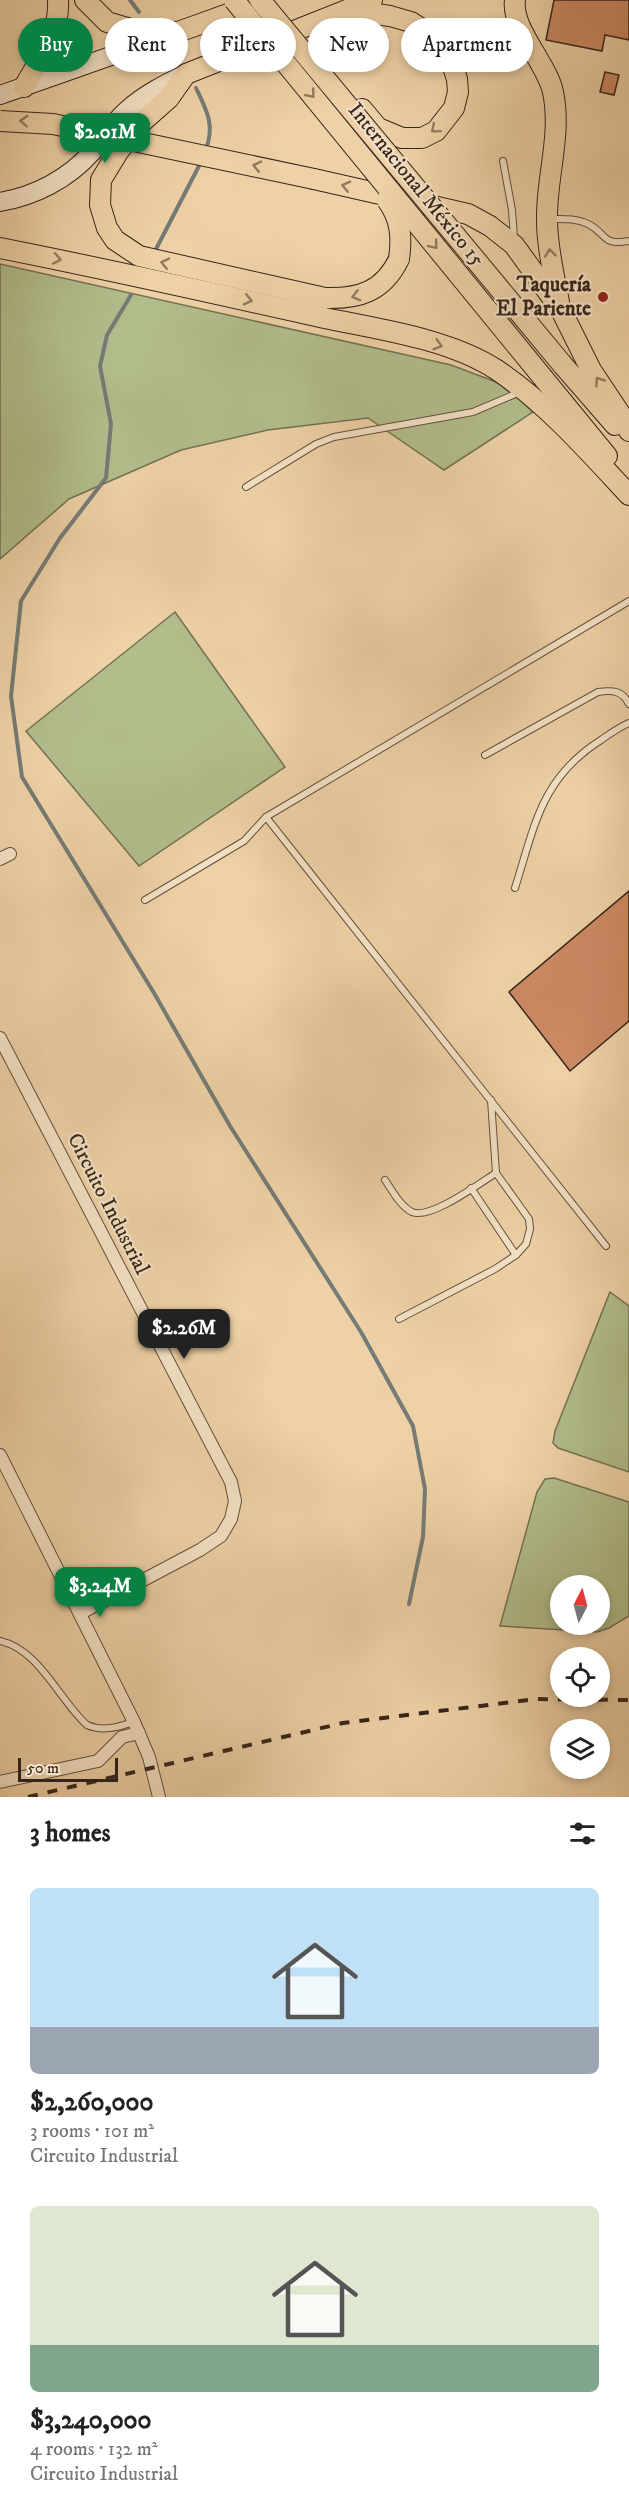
<!DOCTYPE html>
<html lang="en">
<head>
<meta charset="utf-8">
<style>
	body { margin:0; font-family:"IM FELL DW Pica",serif; background:#f6f6f6; color:#222; height:100vh; display:flex; flex-direction:column; font-size:22px; white-space:nowrap }
	* { box-sizing:border-box; margin:0 }
	p { font-size:20px; color:#767676 }
	.icon { flex:none; width:33px; height:33px; fill:none; stroke:currentColor; stroke-width:2; stroke-linecap:round; stroke-linejoin:round }
	.map { position:relative; height:1797px; overflow:hidden }
	.sheet { display:flex; flex-direction:column; background:#fff; flex:1 }
	.sheet>* { flex:none }
	.hud { position:absolute; left:18px; top:18px; width:594px; height:54px; display:flex; gap:12px }
	.needle { width:39px; rotate:6deg }
	.controls { position:absolute; left:550px; top:1575px; display:grid; gap:12px }
	.controls a { display:grid; place-items:center; width:60px; height:60px; border-radius:50%; background:#fff; box-shadow:0 3px 9px #0003; font-size:30px }
	.scale { position:absolute; left:18px; bottom:15px; width:100px; box-sizing:border-box; padding-left:6px; border:3px solid #35251b; border-top:0; font-size:16px; line-height:21px; white-space:nowrap; color:#35251b; -webkit-text-stroke:4px #f4e1c5; paint-order:stroke }
	.price { position:absolute; translate:-50% -51px; padding:0 14px; border-radius:12px; background:#0b8043; color:#fff; font-size:20px; line-height:39px; filter:drop-shadow(0 2px 3px #0008) }
	.price::after { content:''; position:absolute; left:50%; top:36px; width:18px; height:14px; margin-left:-9px; background:inherit; clip-path:polygon(0 0,100% 0,50% 100%) }
	.price.on { background:#222; color:#fff }
	ul { padding:0; list-style:none }
	li { display:grid; align-content:center; gap:12px; height:318px; padding:0 30px }
	li span { display:grid; place-items:center; height:186px; border-radius:9px; color:#555 }
	li>.icon { margin-inline-start:auto }
	span .icon { width:108px; height:108px; fill:#fffc; stroke-width:1 }
	li b { font-size:26px }
	h2 { display:flex; justify-content:space-between; align-items:center; height:72px; padding:0 30px; font-size:26px }
	.chip { padding:0 21px; border-radius:27px; background:#fff; box-shadow:0 3px 9px #0003; font-size:21px; line-height:54px }
	.chip.on { background:#0b8043; color:#fff }
	.map>svg:first-child { display:block }
	.green { fill:#b2bd8c; stroke:#747154; stroke-width:1.5; fill-rule:evenodd }
	.lines { fill:none; stroke-linecap:round; stroke-linejoin:round }
	.stream { stroke:#757b76; stroke-width:4 }
	.building { fill:#cc8964; stroke:#35251b; stroke-width:1.5 }
	.lane-casing { stroke:#63503e; stroke-width:8 }
	.street-casing { stroke:#63503e; stroke-width:14 }
	.secondary-casing { stroke:#35251b; stroke-width:20 }
	.primary-casing { stroke:#35251b; stroke-width:22 }
	.lane { stroke:#f4e1c5; stroke-width:6 }
	.street { stroke:#f4e1c5; stroke-width:12 }
	.secondary { stroke:#f4e1c5; stroke-width:18 }
	.primary { stroke:#eed1a6; stroke-width:20 }
	.rail { stroke:#35251b; stroke-width:4; stroke-dasharray:10 10; stroke-linecap:butt }
	.primary-bridge-casing { stroke:#35251b; stroke-width:22; stroke-linecap:butt }
	.primary-bridge { stroke:#eed1a6; stroke-width:20 }
	.oneway { stroke:#927b60 }
	.poi-dot { fill:#8f2418; stroke:#f4e1c5; stroke-width:2 }
	.labels { text-anchor:middle; dominant-baseline:central; stroke-width:4.5; stroke-linejoin:round; paint-order:stroke }
	.street-label { font-size:21px; fill:#35251b; stroke:#f4e1c5 }
	.poi-label { font-size:21px; font-weight:bold; fill:#35251b; stroke:#f4e1c5; text-anchor:end }
</style>
</head>
<body>
<div class="map">
<svg width="629" height="1797" viewBox="0 0 629 1797">
	<rect width="100%" height="100%" fill="#eed1a6"/>
	<filter id="stains"><feTurbulence type="fractalNoise" baseFrequency=".00333" numOctaves="4"/><feColorMatrix values="0 0 0 0 .2 0 0 0 0 .09 0 0 0 0 .02 0 0 0 .5 -.17"/></filter>
	<radialGradient id="worn" r=".72"><stop offset=".6" stop-color="#630" stop-opacity="0"/><stop offset="1" stop-color="#630" stop-opacity=".3"/></radialGradient>
	<g class="green">
		<path d="M0,264l451,101 53,20 29,27 -89,58 -76,-52 -100,12 -87,20 -112,49 -69,60z"/>
		<path d="M175,612l110,155 -146,99 -113,-135z"/>
		<path d="M610,1292l19,14v166l-71,-24 -5,-5 2,-12z"/>
		<path d="M554,1478l75,24v114l-20,12 -12,4 -97,-6 37,-134 8,-13zM561,1586h39v38h-39z"/>
	</g>
	<g class="lines">
		<g class="stream">
			<path d="M130,0l9,12"/>
			<path d="M196,88c11,23 19,37 10,61"/>
			<path d="M155,251l46,-89"/>
			<path d="M131,295l-24,40 -7,31 11,58 -5,54 -46,60 -39,63 -10,95 11,81 132,216 76,133 131,206 52,94 12,63 -2,48 -14,67"/>
		</g>
	</g>
	<g class="building">
		<path d="M554,0h75v40l-24,-5 -3,16 -56,-11z"/>
		<path d="M605,72l14,3 -5,20 -14,-3z"/>
		<path d="M629,891v130l-59,50 -61,-79z"/>
	</g>
	<g class="lines">
		<g class="lane-casing">
			<g id="lane">
				<path d="M503,161l9,49 2,28"/>
				<path d="M550,219c13,0 26,-1 38,5 19,9 13,22 41,17"/>
				<path d="M246,487l70,-43 18,-7 139,-25 47,-20"/>
				<path d="M485,755l113,-63c14,-2 24,-2 31,12"/>
				<path d="M515,888c20,-63 26,-110 86,-148 9,-6 18,-13 28,-17"/>
				<path d="M145,900l99,-59 22,-24"/>
				<path d="M385,1180c7,10 15,26 27,32 18,8 68,-29 84,-39"/>
				<path d="M471,1188l45,67"/>
				<path d="M606,1246l-340,-429 363,-216"/>
				<path d="M399,1319l96,-50 21,-14 10,-11 4,-15 -1,-10 -33,-46 -5,-73"/>
				<path d="M0,1641c40,9 59,59 87,84 16,7 31,2 47,-3"/>
			</g>
		</g>
		<g class="street-casing">
			<g id="street">
				<path d="M0,859l10,-5"/>
				<path d="M0,1038l231,444 4,19 -4,18 -10,17 -21,14 -119,63"/>
				<path d="M0,1455l134,267 15,35 10,40"/>
				<path d="M0,1782l98,-21 24,-24 17,-4"/>
			</g>
		</g>
		<g class="secondary-casing">
			<g id="secondary">
				<path d="M0,95l176,-62"/>
				<path d="M0,202c35,-6 68,-23 92,-50 12,-14 21,-30 35,-42 18,-16 38,-26 59,-36"/>
			</g>
		</g>
		<g class="primary-casing">
			<g id="primary">
				<path d="M85,0l22,22 31,9 40,1 78,-28"/>
				<path d="M372,0l-186,74 -17,24 -27,24 -24,30 -17,28 -1,25 7,23 8,12 24,16 186,42c34,1 58,-6 74,-39"/>
				<path d="M515,0c-4,29 32,63 38,92 9,43 -7,86 -6,128 0,27 7,55 12,82"/>
				<path d="M349,10l41,6 21,6 29,19 9,14 8,24 1,13 -4,16 -18,23 -14,7h-20l-24,-10 -16,-19"/>
				<path d="M24,87c16,-28 36,-54 34,-87"/>
				<path d="M314,179l154,35 22,12 24,19 47,65 30,60 32,48 6,13"/>
				<path d="M0,248c107,21 213,45 320,69 56,12 128,21 177,53 50,34 92,82 132,125"/>
				<path d="M562,364l53,61"/>
				<path d="M544,379l63,77"/>
			</g>
		</g>
		<use href="#lane" class="lane"/>
		<use href="#street" class="street"/>
		<use href="#secondary" class="secondary"/>
		<use href="#primary" class="primary"/>
		<path class="rail" d="M28,1797l315,-74 193,-24 93,1"/>
		<g class="primary-bridge-casing">
			<g id="primary-bridge">
				<path d="M234,0l310,379"/>
				<path d="M260,0l302,364"/>
				<path d="M0,121l53,3 261,55"/>
				<path d="M387,200c14,19 15,37 12,59"/>
			</g>
		</g>
		<use href="#primary-bridge" class="primary-bridge"/>
	</g>
	<defs><path id="oneway-chevron" d="M-2-3.5L2.5 0L-2 3.5" fill="none" stroke-width="1.6" stroke-linecap="round" stroke-linejoin="round" transform="scale(1.5)"/></defs>
	<g class="oneway">
		<use href="#oneway-chevron" transform="translate(311 94) rotate(51)"/>
		<use href="#oneway-chevron" transform="translate(24 121) rotate(-177)"/>
		<use href="#oneway-chevron" transform="translate(435 129) rotate(140)"/>
		<use href="#oneway-chevron" transform="translate(257 166) rotate(-167)"/>
		<use href="#oneway-chevron" transform="translate(346 186) rotate(-167)"/>
		<use href="#oneway-chevron" transform="translate(434 245) rotate(50)"/>
		<use href="#oneway-chevron" transform="translate(550 253) rotate(-96)"/>
		<use href="#oneway-chevron" transform="translate(57 259) rotate(11)"/>
		<use href="#oneway-chevron" transform="translate(165 263) rotate(-167)"/>
		<use href="#oneway-chevron" transform="translate(356 296) rotate(166)"/>
		<use href="#oneway-chevron" transform="translate(248 300) rotate(13)"/>
		<use href="#oneway-chevron" transform="translate(438 345) rotate(16)"/>
		<use href="#oneway-chevron" transform="translate(599 381) rotate(-124)"/>
	</g>
	<circle class="poi-dot" cx="603" cy="297" r="6"/>
	<g class="labels">
		<g class="street-label">
			<text transform="translate(416 185) rotate(51)">Internacional México 15</text>
			<text transform="translate(108 1204) rotate(63)">Circuito Industrial</text>
		</g>
		<g class="poi-label">
			<text x="591" y="285">Taquería<tspan x="591" dy="24">El Pariente</tspan></text>
		</g>
	</g>
	<rect width="100%" height="100%" filter="url(#stains)"/>
	<rect width="100%" height="100%" fill="url(#worn)"/>
</svg>
<div class="controls">
<a><svg class="needle" viewBox="-14 -14 28 28"><path d="M0-13l5 13h-10z" fill="#e53935"/><path d="M0 13l5-13h-10z" fill="#767676"/></svg></a>
<a><svg class="icon" aria-label="locate" viewBox="0 0 24 24"><circle cx="12" cy="12" r="6"/><path d="M12 2v4M12 18v4M2 12h4M18 12h4"/></svg></a>
<a><svg class="icon" aria-label="layers" viewBox="0 0 24 24"><path d="M12 4l9 5-9 5-9-5zM3 14l9 5 9-5"/></svg></a>
</div>
<div class="scale">50 m</div>
<b class="price" style="left:105px;top:164px">$2.01M</b>
<b class="price on" style="left:184px;top:1360px">$2.26M</b>
<b class="price" style="left:100px;top:1618px">$3.24M</b>
<div class="hud">
<a class="chip on">Buy</a>
<a class="chip">Rent</a>
<a class="chip">Filters</a>
<a class="chip">New</a>
<a class="chip">Apartment</a>
</div>
</div>
<section class="sheet">
<h2>3 homes<svg class="icon" aria-label="filters" viewBox="0 0 24 24"><path d="M4 7h16M4 17h16"/><circle cx="9" cy="7" r="2"/><circle cx="15" cy="17" r="2"/></svg></h2>
<ul>
<li><span style="background:linear-gradient(#bfe0f5 75%,#9aa5b1 0)"><svg class="icon" aria-label="home" viewBox="0 0 24 24"><path d="M3 11l9-7 9 7M6 9v11h12V9"/></svg></span><div><b>$2,260,000</b><p>3 rooms · 101 m²</p><p>Circuito Industrial</p></div></li>
<li><span style="background:linear-gradient(#dfe7d0 75%,#7fa58c 0)"><svg class="icon" aria-label="home" viewBox="0 0 24 24"><path d="M3 11l9-7 9 7M6 9v11h12V9"/></svg></span><div><b>$3,240,000</b><p>4 rooms · 132 m²</p><p>Circuito Industrial</p></div></li>
</ul>
</section>
</body>
</html>
